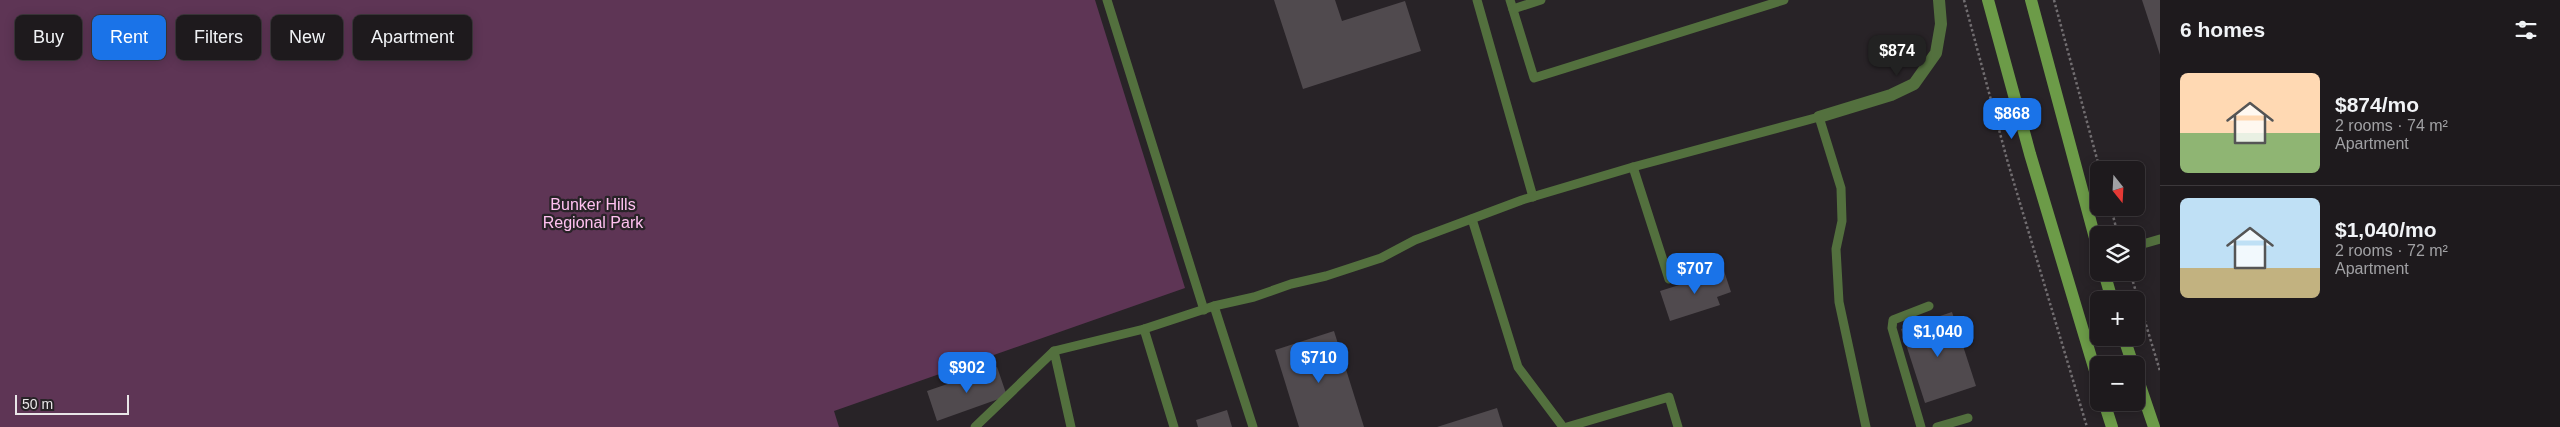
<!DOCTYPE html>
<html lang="en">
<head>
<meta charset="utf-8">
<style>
	body { margin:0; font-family:Helvetica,sans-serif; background:#262326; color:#f1f3f6; height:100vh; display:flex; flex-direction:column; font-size:19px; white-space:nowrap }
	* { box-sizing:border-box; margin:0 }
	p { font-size:16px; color:#a1a1a4 }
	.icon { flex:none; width:28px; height:28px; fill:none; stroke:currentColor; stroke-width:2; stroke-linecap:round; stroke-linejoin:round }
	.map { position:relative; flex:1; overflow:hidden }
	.side { display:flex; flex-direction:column; background:#1e1a1d; width:400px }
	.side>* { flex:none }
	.guide { position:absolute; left:15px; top:15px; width:475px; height:45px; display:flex; gap:10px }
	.needle { width:32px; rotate:162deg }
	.controls { position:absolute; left:2090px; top:161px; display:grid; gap:10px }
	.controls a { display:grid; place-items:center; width:55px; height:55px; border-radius:8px; background:#1e1a1d; box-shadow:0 2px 12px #0003,0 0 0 1px #3c383b; font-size:25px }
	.scale { position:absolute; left:15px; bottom:12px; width:114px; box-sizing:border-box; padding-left:5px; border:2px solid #e9e6e8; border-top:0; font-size:14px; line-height:18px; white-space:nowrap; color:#e9e6e8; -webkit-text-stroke:4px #282327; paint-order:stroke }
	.price { position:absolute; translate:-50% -42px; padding:0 11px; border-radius:10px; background:#1a73e8; color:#fff; font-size:16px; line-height:32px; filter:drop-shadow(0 1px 2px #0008) }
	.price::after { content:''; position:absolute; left:50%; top:30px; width:15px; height:11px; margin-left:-8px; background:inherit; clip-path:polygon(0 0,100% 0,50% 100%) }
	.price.active { background:#222; color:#fff }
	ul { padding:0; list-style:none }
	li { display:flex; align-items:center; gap:15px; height:125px; padding:0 20px }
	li+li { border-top:1px solid #3c383b }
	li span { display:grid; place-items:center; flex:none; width:140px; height:100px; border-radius:8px; color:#555 }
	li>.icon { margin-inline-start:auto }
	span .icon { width:60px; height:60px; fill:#fffc; stroke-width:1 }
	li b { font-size:21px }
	h2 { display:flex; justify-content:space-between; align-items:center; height:60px; padding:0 20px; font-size:21px }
	.tag { padding:0 18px; border-radius:8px; background:#1e1a1d; box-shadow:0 2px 12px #0003,0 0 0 1px #3c383b; font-size:18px; line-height:45px }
	.tag.active { background:#1a73e8; color:#fff }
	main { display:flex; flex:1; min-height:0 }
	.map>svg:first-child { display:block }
	.green { fill:#5e3555 }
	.building { fill:#504a4e }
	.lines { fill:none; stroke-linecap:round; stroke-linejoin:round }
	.path { stroke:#726e71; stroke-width:2.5; stroke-dasharray:2.5 2.5; stroke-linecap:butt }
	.service { stroke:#53703e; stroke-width:9 }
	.minor { stroke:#53703e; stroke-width:12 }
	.secondary { stroke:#6c9b48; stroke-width:12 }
	.labels { text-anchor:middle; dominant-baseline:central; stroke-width:4.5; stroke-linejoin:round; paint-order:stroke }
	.park-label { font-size:16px; fill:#ffc1f0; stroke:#282327 }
</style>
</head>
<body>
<main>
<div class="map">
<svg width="2160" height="427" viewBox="0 0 2160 427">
	<rect width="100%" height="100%" fill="#282327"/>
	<path class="green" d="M0,0h1095l90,288 -351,123 5,16h-839z"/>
	<g class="building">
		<path d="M1274,0h61l7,21 63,-20 16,50 -118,38z"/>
		<path d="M2142,0h18v55z"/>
		<path d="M1716,268l1,5 7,-2 7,21 -14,5 3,8 -50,16 -10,-30 48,-15 -2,-4z"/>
		<path d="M1952,312l24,74 -51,17 -24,-74z"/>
		<path d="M1334,331l30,96h-65l-24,-77z"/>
		<path d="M997,367l10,29 -70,25 -10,-30z"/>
		<path d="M1497,408l6,19h-66z"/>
		<path d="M1227,410l5,17h-34l-2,-7z"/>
	</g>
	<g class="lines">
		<g class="path">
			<path d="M1964,0l44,163 79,264"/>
			<path d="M2054,0l46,170"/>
			<path d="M2111,208l7,27"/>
			<path d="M2130,272l30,99"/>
		</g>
		<g class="service">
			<path d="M1107,0l97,310"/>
			<path d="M1477,0l56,197"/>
			<path d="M1510,0l24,78 250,-78"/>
			<path d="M1513,9l28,-9"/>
			<path d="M1633,167l36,112"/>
			<path d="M1472,219l46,148 45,60"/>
			<path d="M2136,246l24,-7"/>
			<path d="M1214,306l39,121"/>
			<path d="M1144,329l30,98"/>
			<path d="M1054,351l90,-22 70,-23 40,-9 37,-13 35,-8 55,-18 34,-18 107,-40 111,-33 186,-50 22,71 1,33 -6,28 3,53 27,125"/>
			<path d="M975,427l79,-76 17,76"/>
			<path d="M1567,427l102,-30 9,30"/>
			<path d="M1921,427l-29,-99 1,-8 36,-14"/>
			<path d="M1937,427l31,-9"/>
		</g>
		<path class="minor" d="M1819,117l72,-22 23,-11 22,-31 5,-29 -2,-24"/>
		<g class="secondary">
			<path d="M1988,0l42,154 69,230"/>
			<path d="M2031,0l68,253"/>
			<path d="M2104,272l8,28"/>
			<path d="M2124,338l9,27"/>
			<path d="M2136,374l18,53"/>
			<path d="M2104,402l8,25"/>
		</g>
	</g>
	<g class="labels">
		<g class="park-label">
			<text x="593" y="204">Bunker Hills<tspan x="593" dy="18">Regional Park</tspan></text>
		</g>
	</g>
</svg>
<div class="controls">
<a><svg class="needle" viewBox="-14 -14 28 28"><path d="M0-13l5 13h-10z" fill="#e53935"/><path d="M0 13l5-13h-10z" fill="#a1a1a4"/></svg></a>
<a><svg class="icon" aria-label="layers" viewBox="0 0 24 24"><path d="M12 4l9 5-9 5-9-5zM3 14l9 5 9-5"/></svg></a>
<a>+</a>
<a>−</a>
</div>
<div class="scale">50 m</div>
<b class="price active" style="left:1897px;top:77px">$874</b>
<b class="price" style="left:2012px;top:140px">$868</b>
<b class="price" style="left:1695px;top:295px">$707</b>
<b class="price" style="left:1938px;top:358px">$1,040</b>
<b class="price" style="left:1319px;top:384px">$710</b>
<b class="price" style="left:967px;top:394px">$902</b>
<div class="guide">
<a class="tag">Buy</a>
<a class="tag active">Rent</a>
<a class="tag">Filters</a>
<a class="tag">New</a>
<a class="tag">Apartment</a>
</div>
</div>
<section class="side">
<h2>6 homes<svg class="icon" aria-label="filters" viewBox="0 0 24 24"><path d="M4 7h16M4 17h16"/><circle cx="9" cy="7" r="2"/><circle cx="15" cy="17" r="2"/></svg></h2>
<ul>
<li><span style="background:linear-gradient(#ffd9b3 60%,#8fb573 0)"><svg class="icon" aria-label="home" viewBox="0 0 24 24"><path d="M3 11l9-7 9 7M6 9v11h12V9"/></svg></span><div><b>$874/mo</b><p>2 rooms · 74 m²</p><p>Apartment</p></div></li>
<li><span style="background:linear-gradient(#bfe0f5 70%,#c2b280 0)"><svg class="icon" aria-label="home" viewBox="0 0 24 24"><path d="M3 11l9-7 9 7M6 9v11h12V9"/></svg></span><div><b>$1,040/mo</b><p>2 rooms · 72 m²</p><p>Apartment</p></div></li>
</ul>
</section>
</main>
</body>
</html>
